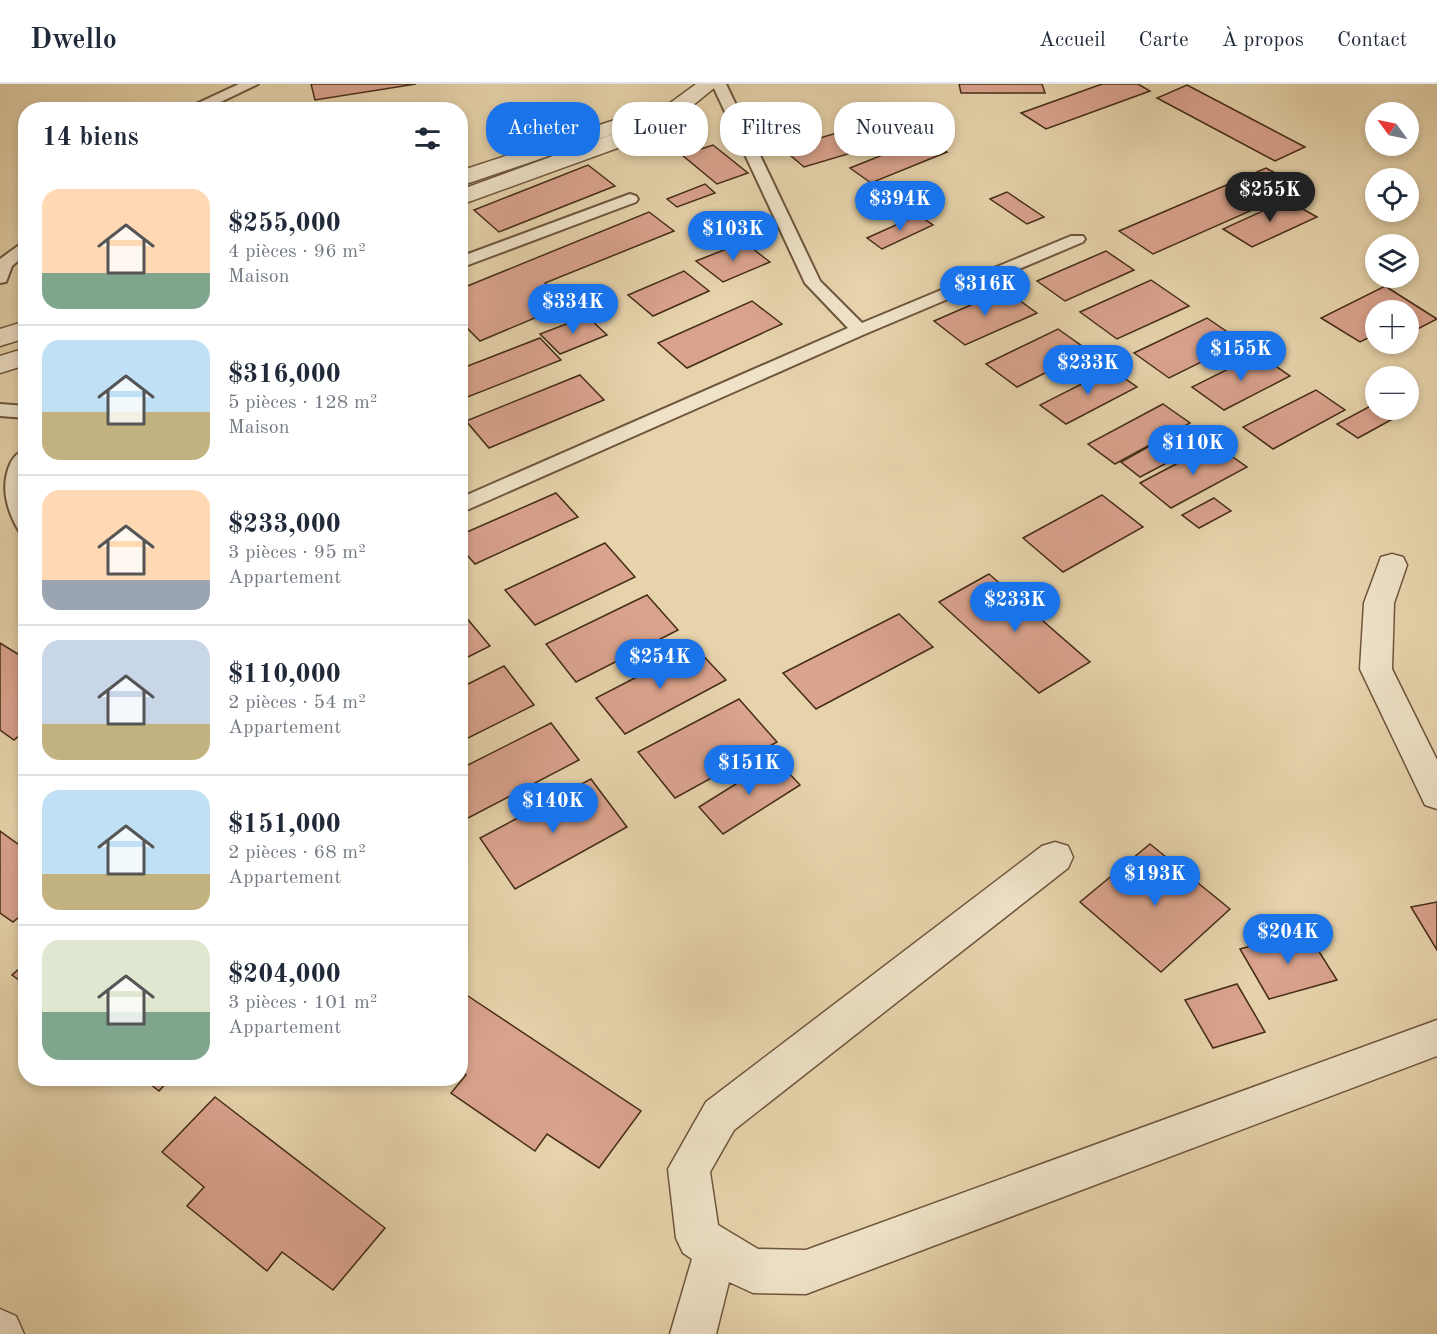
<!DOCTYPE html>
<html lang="fr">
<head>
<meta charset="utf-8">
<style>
	body { margin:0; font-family:"Old Standard TT",serif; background:#f6f6f7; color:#1f2937; height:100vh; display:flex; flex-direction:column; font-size:22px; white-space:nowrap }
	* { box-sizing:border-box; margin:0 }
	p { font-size:20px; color:#747a83 }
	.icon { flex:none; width:33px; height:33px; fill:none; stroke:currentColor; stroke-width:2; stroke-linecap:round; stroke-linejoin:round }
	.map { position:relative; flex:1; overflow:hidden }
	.sheet { position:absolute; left:18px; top:18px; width:450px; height:984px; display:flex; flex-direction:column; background:#fff; border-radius:24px; box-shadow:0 3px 9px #0003 }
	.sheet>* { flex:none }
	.top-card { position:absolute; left:486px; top:18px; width:570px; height:54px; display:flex; gap:12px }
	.needle { width:39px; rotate:303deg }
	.controls { position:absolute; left:1365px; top:18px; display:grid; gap:12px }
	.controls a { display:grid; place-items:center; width:54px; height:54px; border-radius:50%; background:#fff; box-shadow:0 3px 9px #0003; font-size:30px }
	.price { position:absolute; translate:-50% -51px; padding:0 14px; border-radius:21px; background:#1a73e8; color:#fff; font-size:20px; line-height:39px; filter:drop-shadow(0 2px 3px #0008) }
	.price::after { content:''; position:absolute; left:50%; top:36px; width:18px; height:14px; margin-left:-9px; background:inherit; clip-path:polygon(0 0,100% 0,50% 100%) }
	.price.selected { background:#222; color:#fff }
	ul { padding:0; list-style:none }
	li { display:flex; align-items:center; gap:18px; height:150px; padding:0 24px }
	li+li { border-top:2px solid #e0e1e3 }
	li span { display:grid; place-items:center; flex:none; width:168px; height:120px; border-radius:18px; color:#555 }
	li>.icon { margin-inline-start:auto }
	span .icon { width:72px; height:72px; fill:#fffc; stroke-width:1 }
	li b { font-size:26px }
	h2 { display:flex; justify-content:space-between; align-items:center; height:72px; padding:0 24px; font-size:26px }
	.pill { padding:0 21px; border-radius:24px; background:#fff; box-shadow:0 3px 9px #0003; font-size:21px; line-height:54px }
	.pill.selected { background:#1a73e8; color:#fff }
	header { display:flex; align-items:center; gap:36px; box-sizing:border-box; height:84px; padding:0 30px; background:#fff; border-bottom:2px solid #e0e1e3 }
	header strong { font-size:28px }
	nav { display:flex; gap:33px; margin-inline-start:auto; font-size:21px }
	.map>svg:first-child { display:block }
	.building { fill:#daa38d; stroke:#452c18; stroke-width:1.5 }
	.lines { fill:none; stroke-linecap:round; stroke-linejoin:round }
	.service-casing { stroke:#6d563d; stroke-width:4 }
	.minor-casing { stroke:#6d563d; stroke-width:3 }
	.tertiary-casing { stroke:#6d563d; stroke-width:3 }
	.service { fill:#efe2c8; fill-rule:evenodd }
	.minor { fill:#efe2c8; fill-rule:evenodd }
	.tertiary { fill:#efe2c8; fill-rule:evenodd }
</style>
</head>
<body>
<header>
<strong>Dwello</strong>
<nav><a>Accueil</a><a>Carte</a><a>À propos</a><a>Contact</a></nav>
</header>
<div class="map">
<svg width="1437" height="1250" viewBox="0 0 1437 1250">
	<rect width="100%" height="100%" fill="#e6d3ab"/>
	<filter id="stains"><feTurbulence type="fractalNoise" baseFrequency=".00333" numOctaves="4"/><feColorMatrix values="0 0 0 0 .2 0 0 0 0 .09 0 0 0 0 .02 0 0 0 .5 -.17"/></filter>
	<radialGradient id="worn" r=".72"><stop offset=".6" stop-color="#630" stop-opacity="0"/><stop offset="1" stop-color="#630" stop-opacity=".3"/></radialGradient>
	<g class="building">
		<path d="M311,0h105l-101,16z"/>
		<path d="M959,0h83l3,9h-84z"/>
		<path d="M1102,0h36l12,7 -104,38 -25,-16z"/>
		<path d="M1187,1l118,62 -30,14 -118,-63z"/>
		<path d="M900,30l22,18 -118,35 -21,-18z"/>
		<path d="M925,54l22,14 -76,31 -21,-15z"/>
		<path d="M713,61l35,28 -31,11 -35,-29z"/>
		<path d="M588,81l27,21 -116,46 -25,-22z"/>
		<path d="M1266,84l36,20 -149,66 -34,-23z"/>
		<path d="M705,100l10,9 -38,14 -10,-8z"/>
		<path d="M1007,108l37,25 -17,7 -37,-25z"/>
		<path d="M1287,116l30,17 -65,30 -29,-18z"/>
		<path d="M649,128l25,19 -129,52 23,21 -88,37 -20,-20v-32z"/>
		<path d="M918,131l15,10 -51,24 -15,-11z"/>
		<path d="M744,158l26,20 -47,20 -27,-21z"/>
		<path d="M1106,167l28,19 -69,31 -28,-20z"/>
		<path d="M684,187l25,20 -56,25 -25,-21z"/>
		<path d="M1151,196l38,26 -72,33 -37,-27z"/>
		<path d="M1385,202l52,33 -29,15v-24h-32v24l-16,8 -39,-24z"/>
		<path d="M1005,206l32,23 -72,32 -31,-24z"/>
		<path d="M752,217l30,23 -95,44 -29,-25z"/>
		<path d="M587,232l20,19 -47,19 -20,-20z"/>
		<path d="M1207,234l35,24 -73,36 -35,-25z"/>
		<path d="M1058,245l31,22 -72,36 -31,-23z"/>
		<path d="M540,254l21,22 -101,40v-31z"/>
		<path d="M1258,270l32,22 -66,34 -32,-23z"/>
		<path d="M1111,285l26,18 -71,37 -26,-19z"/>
		<path d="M580,291l24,25 -115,48 -23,-27z"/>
		<path d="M1316,306l29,20 -72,39 -30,-22z"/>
		<path d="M1376,319v7h15l9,5 -42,23 -21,-14z"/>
		<path d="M1163,320l27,19 -75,41 -27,-20z"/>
		<path d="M1166,353l22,15 -48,25 -19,-15z"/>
		<path d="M1214,360l33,23 -76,41 -31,-25z"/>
		<path d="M556,409l22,24 -103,47 -15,-17v-12z"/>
		<path d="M1102,411l41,32 -80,45 -40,-34z"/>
		<path d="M1214,414l17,13 -32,17 -17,-13z"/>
		<path d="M605,459l30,34 -100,48 -30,-35z"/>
		<path d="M989,490l101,88 -51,31 -100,-91z"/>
		<path d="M647,511l31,35 -102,52 -30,-38z"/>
		<path d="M460,526l30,36 -30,15z"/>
		<path d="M899,530l34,33 -117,62 -33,-36z"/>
		<path d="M0,559l26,16v71l-12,10 -14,-10z"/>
		<path d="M695,563l31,33 -101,54 -29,-36z"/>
		<path d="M504,582l30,39 -74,37v-54z"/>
		<path d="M739,615l38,43 -102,56 -37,-46z"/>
		<path d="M551,639l28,37 -111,58 -8,-11v-38z"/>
		<path d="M776,675l24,26 -77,49 -24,-27z"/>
		<path d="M591,695l36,48 -112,62 -35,-51z"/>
		<path d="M0,747l26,19v61l-13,11 -13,-9z"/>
		<path d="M1150,760l80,65 -69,63 -81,-70z"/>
		<path d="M1437,818v48l-26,-43z"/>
		<path d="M1306,847l31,49 -68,19 -29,-50z"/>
		<path d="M26,879v22l-14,-10z"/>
		<path d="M1237,900l28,48 -52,16 -28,-48z"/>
		<path d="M465,910l176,117 -42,57 -52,-34 -12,17 -84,-58 15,-18 -6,-4v-72z"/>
		<path d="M142,994h29l-12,13z"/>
		<path d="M215,1013l170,131 -52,62 -51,-38 -15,19 -80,-65 17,-19 -42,-35z"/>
	</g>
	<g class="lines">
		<g class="service-casing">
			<g id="service">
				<path d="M239,0h19l-54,26h-21z"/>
				<path d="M712,0h14l94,197 42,42 209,-87h12l2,3 -2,3 -218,92 -405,179v-15l388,-170 -43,-45z"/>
				<path d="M630,110l6,2 2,3 -2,3 -176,66v-11z"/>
				<path d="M26,156v14l-14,12 -6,16 -6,1v-24z"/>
				<path d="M0,320l26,2v12l-26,-2z"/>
				<path d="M26,366v21l-4,11 4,21v30l-7,-2c-13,-22 -19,-46 -8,-69 4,-6 7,-10 15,-12z"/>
			</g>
		</g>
		<g class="minor-casing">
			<g id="minor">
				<path d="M636,29l23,10 3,5 -3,5 -8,2 -17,-8 -174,59v-15z"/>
				<path d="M26,237v17l-26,8v-17z"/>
				<path d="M1392,470l11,3 4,8 -13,38 -2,66 45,91v49l-12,-4 -65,-136 4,-66 17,-46z"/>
				<path d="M1055,758l13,4 5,11 -5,11 -334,262 -24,42 8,53 40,24 48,1 631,-230v36l-631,238 -53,-1 -24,-11 -13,52h-46l22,-75 -9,-6 -7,-15 -8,-69 38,-67 336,-256z"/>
			</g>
		</g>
		<g class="tertiary-casing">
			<g id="tertiary">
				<path d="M696,0h23l-60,49 -199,72v-15l183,-67z"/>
				<path d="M26,264v17l-26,8v-17z"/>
				<path d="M0,1225l16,7 8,18h-24z"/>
			</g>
		</g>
		<use href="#service" class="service"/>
		<use href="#minor" class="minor"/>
		<use href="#tertiary" class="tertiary"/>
	</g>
	<rect width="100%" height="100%" filter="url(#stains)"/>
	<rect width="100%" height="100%" fill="url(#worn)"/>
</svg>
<div class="controls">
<a><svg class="needle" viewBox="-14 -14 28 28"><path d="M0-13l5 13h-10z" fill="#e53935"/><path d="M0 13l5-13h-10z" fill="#747a83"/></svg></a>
<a><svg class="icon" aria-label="locate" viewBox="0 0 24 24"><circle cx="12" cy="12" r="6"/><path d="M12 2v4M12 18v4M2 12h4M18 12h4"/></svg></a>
<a><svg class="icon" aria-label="layers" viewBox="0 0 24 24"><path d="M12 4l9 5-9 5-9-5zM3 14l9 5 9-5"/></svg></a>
<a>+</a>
<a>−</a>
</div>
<b class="price selected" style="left:1270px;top:139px">$255K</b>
<b class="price" style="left:900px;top:148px">$394K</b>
<b class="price" style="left:733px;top:178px">$103K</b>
<b class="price" style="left:985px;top:233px">$316K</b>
<b class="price" style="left:573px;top:251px">$334K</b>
<b class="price" style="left:1241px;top:298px">$155K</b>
<b class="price" style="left:1088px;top:312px">$233K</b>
<b class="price" style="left:1193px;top:392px">$110K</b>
<b class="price" style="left:1015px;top:549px">$233K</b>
<b class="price" style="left:660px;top:606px">$254K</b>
<b class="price" style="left:749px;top:712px">$151K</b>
<b class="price" style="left:553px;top:750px">$140K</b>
<b class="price" style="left:1155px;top:823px">$193K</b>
<b class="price" style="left:1288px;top:881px">$204K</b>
<div class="top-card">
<a class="pill selected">Acheter</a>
<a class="pill">Louer</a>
<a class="pill">Filtres</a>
<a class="pill">Nouveau</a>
</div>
<section class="sheet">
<h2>14 biens<svg class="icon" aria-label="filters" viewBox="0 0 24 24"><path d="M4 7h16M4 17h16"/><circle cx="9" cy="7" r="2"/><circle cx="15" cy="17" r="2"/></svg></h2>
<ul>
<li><span style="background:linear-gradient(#ffd9b3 70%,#7fa58c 0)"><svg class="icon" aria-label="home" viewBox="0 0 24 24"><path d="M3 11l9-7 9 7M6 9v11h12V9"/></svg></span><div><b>$255,000</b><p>4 pièces · 96 m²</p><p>Maison</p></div></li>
<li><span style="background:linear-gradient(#bfe0f5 60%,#c2b280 0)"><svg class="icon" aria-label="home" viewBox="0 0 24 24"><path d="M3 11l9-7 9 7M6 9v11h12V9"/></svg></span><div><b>$316,000</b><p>5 pièces · 128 m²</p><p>Maison</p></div></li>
<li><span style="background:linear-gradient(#ffd9b3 75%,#9aa5b1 0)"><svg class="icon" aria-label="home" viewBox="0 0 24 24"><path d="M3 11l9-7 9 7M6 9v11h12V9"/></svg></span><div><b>$233,000</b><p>3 pièces · 95 m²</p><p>Appartement</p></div></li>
<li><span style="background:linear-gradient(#c9d6e8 70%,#c2b280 0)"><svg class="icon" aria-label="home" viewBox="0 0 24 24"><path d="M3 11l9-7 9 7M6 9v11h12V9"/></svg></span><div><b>$110,000</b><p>2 pièces · 54 m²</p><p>Appartement</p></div></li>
<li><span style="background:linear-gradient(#bfe0f5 70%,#c2b280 0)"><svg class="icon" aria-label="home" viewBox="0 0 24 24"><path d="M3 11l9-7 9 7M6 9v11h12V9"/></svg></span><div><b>$151,000</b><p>2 pièces · 68 m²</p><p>Appartement</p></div></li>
<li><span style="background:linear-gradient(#dfe7d0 60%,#7fa58c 0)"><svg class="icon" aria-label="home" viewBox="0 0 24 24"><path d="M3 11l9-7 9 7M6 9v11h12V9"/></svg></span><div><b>$204,000</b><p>3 pièces · 101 m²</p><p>Appartement</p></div></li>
</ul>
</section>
</div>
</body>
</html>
